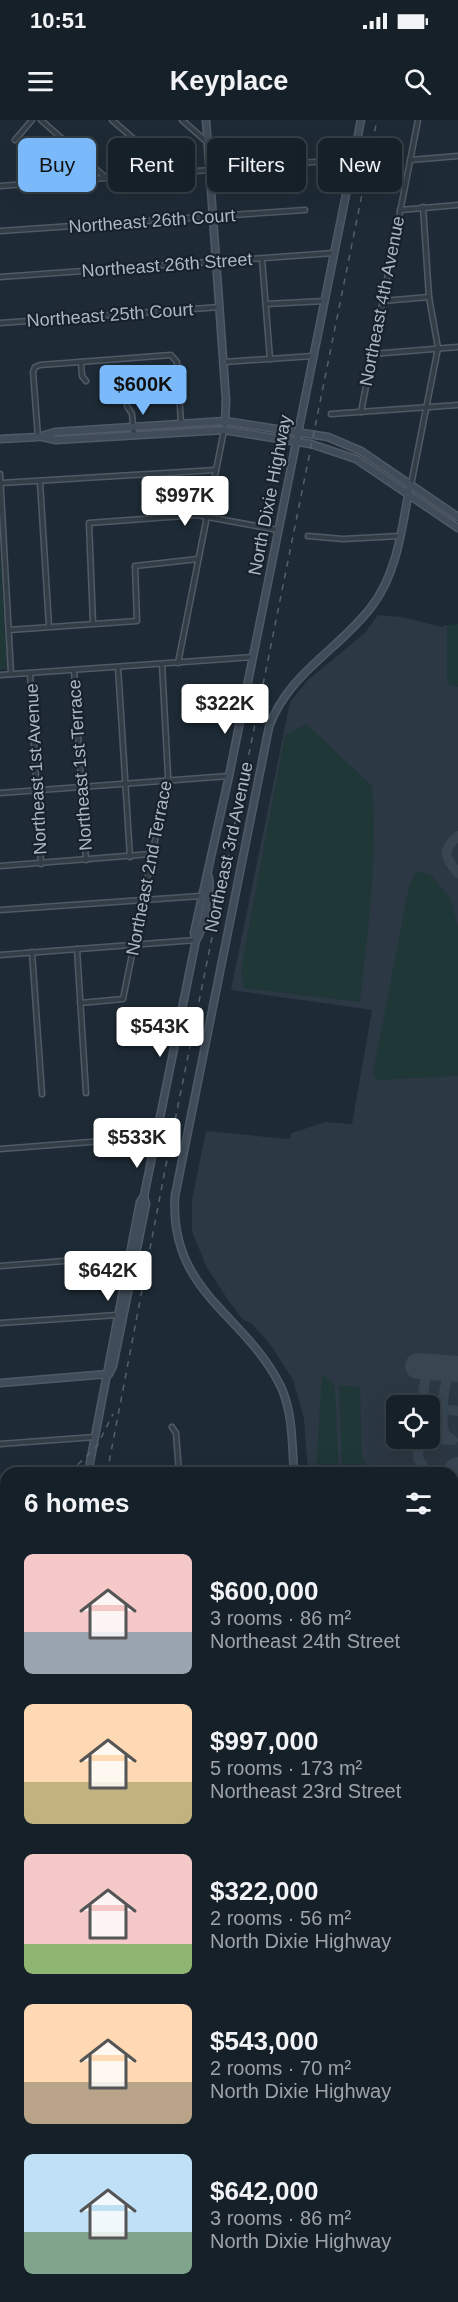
<!DOCTYPE html>
<html lang="en">
<head>
<meta charset="utf-8">
<style>
	body { margin:0; font-family:Helvetica,sans-serif; background:#1f2830; color:#f1f3f6; height:100vh; display:flex; flex-direction:column; font-size:22px; white-space:nowrap }
	* { box-sizing:border-box; margin:0 }
	p { font-size:20px; color:#9ea3a8 }
	.icon { flex:none; width:33px; height:33px; fill:none; stroke:currentColor; stroke-width:2; stroke-linecap:round; stroke-linejoin:round }
	.map { position:relative; flex:1; overflow:hidden }
	.details { position:absolute; left:0px; top:1347px; width:459px; height:836px; display:flex; flex-direction:column; background:#162028; border-radius:18px 18px 0 0; box-shadow:0 6px 24px #0002,0 0 0 2px #353e45 }
	.details>* { flex:none }
	.top-card { position:absolute; left:18px; top:18px; width:423px; height:54px; display:flex; gap:12px }
	.fabs { position:absolute; left:386px; top:1275px; display:grid; gap:12px }
	.fabs a { display:grid; place-items:center; width:54px; height:54px; border-radius:9px; background:#162028; box-shadow:0 6px 24px #0002,0 0 0 2px #353e45; font-size:30px }
	.price { position:absolute; translate:-50% -51px; padding:0 14px; border-radius:6px; background:#fff; color:#222; font-size:20px; line-height:39px; filter:drop-shadow(0 2px 3px #0008) }
	.price::after { content:''; position:absolute; left:50%; top:36px; width:18px; height:14px; margin-left:-9px; background:inherit; clip-path:polygon(0 0,100% 0,50% 100%) }
	.price.active { background:#7abafa; color:#111 }
	ul { padding:0; list-style:none }
	li { display:flex; align-items:center; gap:18px; height:150px; padding:0 24px }
	li span { display:grid; place-items:center; flex:none; width:168px; height:120px; border-radius:9px; color:#555 }
	li>.icon { margin-inline-start:auto }
	span .icon { width:72px; height:72px; fill:#fffc; stroke-width:1 }
	li b { font-size:26px }
	h2 { display:flex; justify-content:space-between; align-items:center; height:72px; padding:0 24px; font-size:26px }
	.chip { padding:0 21px; border-radius:9px; background:#162028; box-shadow:0 6px 24px #0002,0 0 0 2px #353e45; font-size:21px; line-height:54px }
	.chip.active { background:#7abafa; color:#111 }
	.status { display:flex; justify-content:space-between; align-items:center; height:42px; padding:0 30px; background:#162028; direction:ltr }
	.status svg { height:16px; fill:currentColor }
	header { display:flex; justify-content:space-between; align-items:center; height:78px; padding:0 24px; background:#162028; font-size:27px; font-weight:600 }
	.map>svg:first-child { display:block }
	.airport { fill:#2c3843; fill-rule:evenodd }
	.green { fill:#203737 }
	.lines { fill:none; stroke-linecap:round; stroke-linejoin:round }
	.taxiway { stroke:#384652; stroke-width:10 }
	.runway { stroke:#384652; stroke-width:26 }
	.street-casing { stroke:#4f5a65; stroke-width:7 }
	.secondary-casing { stroke:#4f5a65; stroke-width:9 }
	.primary-casing { stroke:#3b4550; stroke-width:10 }
	.street { stroke:#323d46; stroke-width:4 }
	.secondary { stroke:#404c59; stroke-width:6 }
	.primary { stroke:#4f5c67; stroke-width:7 }
	.rail { stroke:#53616e; stroke-width:1.5; stroke-dasharray:6 6; stroke-linecap:butt }
	.labels { text-anchor:middle; dominant-baseline:central; stroke-width:4.5; stroke-linejoin:round; paint-order:stroke }
	.street-label { font-size:18px; fill:#abb7c4; stroke:#18212b }
</style>
</head>
<body>
<div class="status"><b>10:51</b><svg viewBox="0 0 49 12"><path d="M0 12V9h3v3zM5 12V6h3v6zM10 12V3h3v9zM15 12V0h3v12zM26 1h20v11H26zM47 4h2v5h-2z"/></svg></div>
<header><svg class="icon" aria-label="menu" viewBox="0 0 24 24"><path d="M4 6h16M4 12h16M4 18h16"/></svg>Keyplace<svg class="icon" aria-label="search" viewBox="0 0 24 24"><circle cx="10" cy="10" r="6"/><path d="M15 15l6 6"/></svg></header>
<div class="map">
<svg width="458" height="2182" viewBox="0 0 458 2182">
	<rect width="100%" height="100%" fill="#1e2b36"/>
	<path class="airport" d="M378,495l24,2 40,10 5,-2v57l11,5v981l-5,2v-197h-145l-4,-54 -11,-39 -23,-36 -19,-21 -8,-3 -15,-20 -22,-34 -14,-35v-31l14,-69 83,8 3,-6 33,-11 27,2 20,-114 -141,-20 59,-288 18,-22 57,-47zM396,1286h33v32h-33z"/>
	<g class="green">
		<path d="M0,430l7,119 -7,1z"/>
		<path d="M458,504v63l-11,-4v-58z"/>
		<path d="M306,604l66,62c6,72 -4,144 -12,216l-116,-14 -3,-19 44,-234z"/>
		<path d="M417,751l14,4 20,24 7,29v148l-81,4 -4,-7 36,-187z"/>
		<path d="M322,1254l11,9 2,6 4,84h-23z"/>
		<path d="M339,1265l21,2 2,70 8,16h-28z"/>
		<path d="M458,1816v110l-3,-3 -2,-106z"/>
	</g>
	<g class="lines">
		<g class="taxiway">
			<path d="M458,716c-17,14 -13,22 0,37"/>
			<path d="M421,1286l5,-30 7,-6 11,-2"/>
			<path d="M429,1288l29,3"/>
			<path d="M418,1318v20l10,15"/>
			<path d="M429,1318l23,2"/>
			<path d="M453,1320l-8,-5c-5,-12 -2,-55 6,-64l7,-2"/>
			<path d="M453,1389l5,1"/>
			<path d="M453,1410l5,-4"/>
		</g>
		<g class="runway">
			<path d="M418,1246l40,3"/>
			<path d="M453,1355l5,-5"/>
		</g>
		<g class="street-casing">
			<g id="street">
				<path d="M41,0l64,57"/>
				<path d="M112,0l60,52"/>
				<path d="M182,0l25,22"/>
				<path d="M15,20l17,-20"/>
				<path d="M410,40l48,-4"/>
				<path d="M0,66l353,-27"/>
				<path d="M400,90l58,-5"/>
				<path d="M0,111l305,-21"/>
				<path d="M262,139l8,100"/>
				<path d="M0,157l334,-24"/>
				<path d="M382,181l47,-4"/>
				<path d="M266,184l59,-3"/>
				<path d="M0,203l220,-16"/>
				<path d="M372,234l86,-7"/>
				<path d="M81,242l1,14 4,5"/>
				<path d="M224,242l89,-6"/>
				<path d="M127,286l5,8 2,21"/>
				<path d="M361,292l57,-292"/>
				<path d="M331,294l127,-9"/>
				<path d="M38,317l-5,-65 2,-5 5,-2 131,-10 6,7 4,61"/>
				<path d="M0,354l11,200"/>
				<path d="M40,362l9,144"/>
				<path d="M1,363l215,-13"/>
				<path d="M411,365l27,-137 -9,-51 -6,-90"/>
				<path d="M308,416l35,3 57,-3"/>
				<path d="M93,503l-4,-100 108,-8 81,15"/>
				<path d="M9,510l128,-9 -2,-55 63,-7"/>
				<path d="M178,543l46,-233"/>
				<path d="M118,547l12,190"/>
				<path d="M74,550l12,190"/>
				<path d="M30,553l11,191"/>
				<path d="M0,555l253,-18"/>
				<path d="M0,673l229,-17"/>
				<path d="M0,746l151,-12"/>
				<path d="M0,790l201,-14"/>
				<path d="M77,829l9,144"/>
				<path d="M32,832l10,142"/>
				<path d="M0,835l196,-15"/>
				<path d="M80,883l43,-4 45,-223 -6,-112"/>
				<path d="M0,1029l155,-12"/>
				<path d="M0,1146l129,-10"/>
				<path d="M0,1203l117,-8"/>
				<path d="M172,1307l4,6 3,40"/>
				<path d="M0,1324l95,-7"/>
				<path d="M0,1381h6"/>
				<path d="M0,1469h6"/>
				<path d="M0,1527h6"/>
				<path d="M0,1586l6,-1"/>
				<path d="M0,1637h6"/>
				<path d="M453,1660l5,-1"/>
				<path d="M0,1699h6"/>
				<path d="M453,1704h5"/>
				<path d="M0,1731h6"/>
				<path d="M453,1755h5"/>
				<path d="M453,1814h5"/>
				<path d="M0,1847h6"/>
				<path d="M453,1928l5,71"/>
				<path d="M0,1958l6,-31"/>
				<path d="M0,1962h6"/>
				<path d="M453,2048h5"/>
				<path d="M0,2073h6"/>
				<path d="M453,2108l5,-1"/>
				<path d="M0,2136h6"/>
				<path d="M23,2176v6"/>
				<path d="M412,2176v6"/>
			</g>
		</g>
		<g class="secondary-casing">
			<g id="secondary">
				<path d="M206,0l20,280 -1,24"/>
				<path d="M42,317l14,3 168,-10 87,14 45,15 102,69"/>
				<path d="M0,319l38,-2 17,-5 170,-11 103,16 33,14 97,66"/>
				<path d="M196,820l-2,-7 35,-157 132,-656"/>
				<path d="M109,1254l4,-8 33,-162 -2,-8"/>
				<path d="M0,1263l108,-9"/>
				<path d="M88,1353l52,-271 4,-6 52,-256c7,-9 17,-55 12,-65"/>
				<path d="M294,1353c-2,-28 -1,-60 -13,-86 -35,-73 -112,-94 -106,-191l94,-469c20,-55 70,-77 103,-121 26,-34 30,-80 38,-121"/>
				<path d="M453,1560l5,-1"/>
				<path d="M0,1792l6,-30"/>
				<path d="M0,2022h6"/>
			</g>
		</g>
		<g class="primary-casing">
			<g id="primary">
				<path d="M453,2161l5,-1"/>
				<path d="M453,2167l5,-2"/>
				<path d="M114,2182l75,-6"/>
				<path d="M223,2182l16,-6"/>
				<path d="M232,2182l84,-6"/>
			</g>
		</g>
		<use href="#street" class="street"/>
		<use href="#secondary" class="secondary"/>
		<use href="#primary" class="primary"/>
		<g class="rail">
			<path d="M69,1353l28,-27 16,-32"/>
			<path d="M107,1353l59,-308 211,-1045"/>
			<path d="M0,1373h6"/>
			<path d="M2,1865l4,-21"/>
			<path d="M0,1887l6,-30"/>
		</g>
	</g>
	<g class="labels">
		<g class="street-label">
			<text transform="translate(152 101) rotate(-4)">Northeast 26th Court</text>
			<text transform="translate(167 145) rotate(-4)">Northeast 26th Street</text>
			<text transform="translate(382 181) rotate(-79)">Northeast 4th Avenue</text>
			<text transform="translate(110 195) rotate(-4)">Northeast 25th Court</text>
			<text transform="translate(270 375) rotate(-79)">North Dixie Highway</text>
			<text transform="translate(80 645) rotate(-94)">Northeast 1st Terrace</text>
			<text transform="translate(36 649) rotate(-93)">Northeast 1st Avenue</text>
			<text transform="translate(229 727) rotate(-78)">Northeast 3rd Avenue</text>
			<text transform="translate(149 748) rotate(-79)">Northeast 2nd Terrace</text>
		</g>
	</g>
</svg>
<div class="fabs">
<a><svg class="icon" aria-label="locate" viewBox="0 0 24 24"><circle cx="12" cy="12" r="6"/><path d="M12 2v4M12 18v4M2 12h4M18 12h4"/></svg></a>
</div>
<b class="price active" style="left:143px;top:296px">$600K</b>
<b class="price" style="left:185px;top:407px">$997K</b>
<b class="price" style="left:225px;top:615px">$322K</b>
<b class="price" style="left:160px;top:938px">$543K</b>
<b class="price" style="left:137px;top:1049px">$533K</b>
<b class="price" style="left:108px;top:1182px">$642K</b>
<div class="top-card">
<a class="chip active">Buy</a>
<a class="chip">Rent</a>
<a class="chip">Filters</a>
<a class="chip">New</a>
</div>
<section class="details">
<h2>6 homes<svg class="icon" aria-label="filters" viewBox="0 0 24 24"><path d="M4 7h16M4 17h16"/><circle cx="9" cy="7" r="2"/><circle cx="15" cy="17" r="2"/></svg></h2>
<ul>
<li><span style="background:linear-gradient(#f6c9c9 65%,#9aa5b1 0)"><svg class="icon" aria-label="home" viewBox="0 0 24 24"><path d="M3 11l9-7 9 7M6 9v11h12V9"/></svg></span><div><b>$600,000</b><p>3 rooms · 86 m²</p><p>Northeast 24th Street</p></div></li>
<li><span style="background:linear-gradient(#ffd9b3 65%,#c2b280 0)"><svg class="icon" aria-label="home" viewBox="0 0 24 24"><path d="M3 11l9-7 9 7M6 9v11h12V9"/></svg></span><div><b>$997,000</b><p>5 rooms · 173 m²</p><p>Northeast 23rd Street</p></div></li>
<li><span style="background:linear-gradient(#f6c9c9 75%,#8fb573 0)"><svg class="icon" aria-label="home" viewBox="0 0 24 24"><path d="M3 11l9-7 9 7M6 9v11h12V9"/></svg></span><div><b>$322,000</b><p>2 rooms · 56 m²</p><p>North Dixie Highway</p></div></li>
<li><span style="background:linear-gradient(#ffd9b3 65%,#b9a48a 0)"><svg class="icon" aria-label="home" viewBox="0 0 24 24"><path d="M3 11l9-7 9 7M6 9v11h12V9"/></svg></span><div><b>$543,000</b><p>2 rooms · 70 m²</p><p>North Dixie Highway</p></div></li>
<li><span style="background:linear-gradient(#bfe0f5 65%,#7fa58c 0)"><svg class="icon" aria-label="home" viewBox="0 0 24 24"><path d="M3 11l9-7 9 7M6 9v11h12V9"/></svg></span><div><b>$642,000</b><p>3 rooms · 86 m²</p><p>North Dixie Highway</p></div></li>
</ul>
</section>
</div>
</body>
</html>
